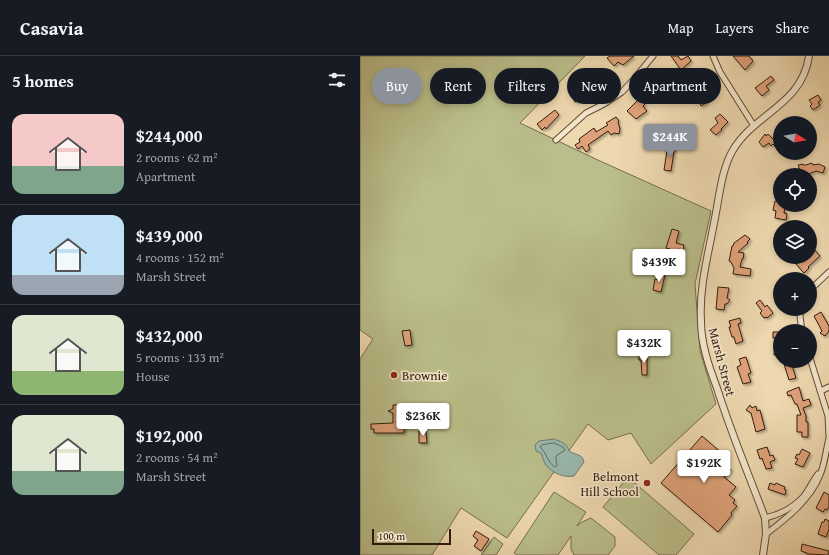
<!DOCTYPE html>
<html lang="en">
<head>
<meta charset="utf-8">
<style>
	body { margin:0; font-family:"Gentium Book Plus",serif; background:#242831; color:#f1f3f6; height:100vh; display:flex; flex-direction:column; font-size:15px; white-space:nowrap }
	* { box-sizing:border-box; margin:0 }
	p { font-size:13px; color:#9ea1a6 }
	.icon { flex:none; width:22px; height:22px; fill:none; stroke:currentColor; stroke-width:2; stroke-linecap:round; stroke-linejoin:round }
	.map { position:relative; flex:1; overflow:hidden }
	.panel { display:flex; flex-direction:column; background:#171b24; width:360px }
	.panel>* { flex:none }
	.guide { position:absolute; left:12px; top:12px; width:380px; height:36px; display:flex; gap:8px }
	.needle { width:26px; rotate:101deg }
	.fabs { position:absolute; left:413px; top:60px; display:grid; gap:8px }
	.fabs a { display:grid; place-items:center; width:44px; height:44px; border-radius:50%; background:#171b24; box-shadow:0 2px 6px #0003; font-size:20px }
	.scale { position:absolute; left:12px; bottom:10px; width:79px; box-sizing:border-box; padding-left:4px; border:2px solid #321c0c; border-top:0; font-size:11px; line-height:14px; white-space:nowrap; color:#321c0c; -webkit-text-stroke:3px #f4e6cb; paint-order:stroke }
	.price { position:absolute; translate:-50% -34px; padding:0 9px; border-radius:4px; background:#fff; color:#222; font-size:13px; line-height:26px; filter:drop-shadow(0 1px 2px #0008) }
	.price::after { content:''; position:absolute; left:50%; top:24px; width:12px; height:9px; margin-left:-6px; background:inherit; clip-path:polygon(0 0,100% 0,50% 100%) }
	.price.active { background:#8c9099; color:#fff }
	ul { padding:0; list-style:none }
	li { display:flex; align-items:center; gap:12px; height:100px; padding:0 12px }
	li+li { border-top:1px solid #363941 }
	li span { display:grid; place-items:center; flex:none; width:112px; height:80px; border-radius:12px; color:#555 }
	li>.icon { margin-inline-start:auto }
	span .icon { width:48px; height:48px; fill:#fffc; stroke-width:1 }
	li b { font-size:17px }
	h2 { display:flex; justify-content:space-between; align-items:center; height:48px; padding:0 12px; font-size:17px }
	.chip { padding:0 14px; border-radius:18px; background:#171b24; box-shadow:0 2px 6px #0003; font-size:14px; line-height:36px }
	.chip.active { background:#8c9099; color:#fff }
	header { display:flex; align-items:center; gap:24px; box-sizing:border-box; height:56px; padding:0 20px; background:#171b24; border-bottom:1px solid #363941 }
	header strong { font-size:19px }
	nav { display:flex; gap:22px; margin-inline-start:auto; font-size:14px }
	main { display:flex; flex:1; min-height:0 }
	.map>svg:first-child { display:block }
	.green { fill:#babe8a; stroke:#766d4b }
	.water { fill:#99b9af; stroke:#707a6e }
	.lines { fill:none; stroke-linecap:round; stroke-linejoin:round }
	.shore { stroke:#666a5e; stroke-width:1 }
	.building { fill:#dfa179; stroke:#321c0c; filter:url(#shadow) }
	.minor-casing { stroke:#614b35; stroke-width:7 }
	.tertiary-casing { stroke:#614b35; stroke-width:8 }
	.minor { stroke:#f4e6cb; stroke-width:5 }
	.tertiary { stroke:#f4e6cb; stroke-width:6 }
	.poi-dot { fill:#8f2418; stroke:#f4e6cb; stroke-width:1.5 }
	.labels { text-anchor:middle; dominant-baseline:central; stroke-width:3.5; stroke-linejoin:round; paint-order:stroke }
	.street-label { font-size:13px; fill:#321c0c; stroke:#f4e6cb }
	.poi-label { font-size:13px; fill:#321c0c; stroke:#f4e6cb; text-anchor:start }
</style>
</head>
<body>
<header>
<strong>Casavia</strong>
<nav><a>Map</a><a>Layers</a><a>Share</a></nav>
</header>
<main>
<section class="panel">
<h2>5 homes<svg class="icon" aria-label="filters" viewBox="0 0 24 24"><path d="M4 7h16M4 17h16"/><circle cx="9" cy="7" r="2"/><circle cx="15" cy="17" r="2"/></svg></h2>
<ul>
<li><span style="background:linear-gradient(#f6c9c9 65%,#7fa58c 0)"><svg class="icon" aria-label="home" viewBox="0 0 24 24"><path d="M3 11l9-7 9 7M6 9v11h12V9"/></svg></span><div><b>$244,000</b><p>2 rooms · 62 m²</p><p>Apartment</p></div></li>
<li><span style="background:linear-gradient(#bfe0f5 75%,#9aa5b1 0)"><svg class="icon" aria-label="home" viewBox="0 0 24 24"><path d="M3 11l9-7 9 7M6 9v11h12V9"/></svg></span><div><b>$439,000</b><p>4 rooms · 152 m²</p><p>Marsh Street</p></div></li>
<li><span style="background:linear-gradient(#dfe7d0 70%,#8fb573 0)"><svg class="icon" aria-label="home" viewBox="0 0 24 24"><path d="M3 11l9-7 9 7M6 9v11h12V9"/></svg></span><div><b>$432,000</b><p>5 rooms · 133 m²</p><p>House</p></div></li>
<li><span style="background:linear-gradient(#dfe7d0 70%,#7fa58c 0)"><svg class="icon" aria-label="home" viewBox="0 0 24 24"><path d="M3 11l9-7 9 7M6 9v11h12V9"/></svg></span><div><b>$192,000</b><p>2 rooms · 54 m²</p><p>Marsh Street</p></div></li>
</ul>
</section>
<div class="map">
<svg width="469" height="499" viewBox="0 0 469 499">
	<defs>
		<filter id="shadow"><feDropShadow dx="2" dy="2" stdDeviation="1" flood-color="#0004"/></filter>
	</defs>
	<rect width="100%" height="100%" fill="#eed8af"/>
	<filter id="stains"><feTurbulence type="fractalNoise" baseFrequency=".005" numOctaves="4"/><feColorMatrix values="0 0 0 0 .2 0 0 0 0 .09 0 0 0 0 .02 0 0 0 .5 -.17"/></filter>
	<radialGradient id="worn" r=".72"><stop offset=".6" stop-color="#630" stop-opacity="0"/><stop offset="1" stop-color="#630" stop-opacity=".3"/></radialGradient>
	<g class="green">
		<path d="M0,0h225l-65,67 80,38 111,50 -16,73 5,67 16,53 -65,60 -20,-31 -23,7 -20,-16 -81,114 -46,-30 -29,47h-72v-196l13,-20 -13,-9z"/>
		<path d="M268,421l66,57 -18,21h-17l-56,-48z"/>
		<path d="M194,436l32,20 -9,14 5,-4 9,-4 24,19v9l-7,9h-34l-3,-6v-13l-13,19h-41l-3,-2z"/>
		<path d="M134,481l9,7 -7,11h-15z"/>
	</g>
	<path class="water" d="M194,383c7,3 13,4 15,12 6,4 14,3 15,11l-10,14c-10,2 -22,-3 -28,-11 -3,-4 -3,-8 -5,-12l-5,-2 -1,-6 4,-4z"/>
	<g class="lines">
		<path class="shore" d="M194,387l9,4 2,3 -9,6v4l1,5 -2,2c-8,-5 -8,-14 -15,-20l2,-2z"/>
	</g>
	<g class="building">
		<path d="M250,0h24l-11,9 -5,-3 -4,4 -7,-8z"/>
		<path d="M311,0h7l3,4 7,-4 3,5 -10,9z"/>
		<path d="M373,0h16l4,5 -8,9z"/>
		<path d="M306,14l7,7 -3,4 -3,-2 -12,11 -3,-3z"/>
		<path d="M247,16l2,4 -1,1 1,2 -7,6 -1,-1 -13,10 -13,8 -3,-5 7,-4 -4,-6 7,-4 3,5z"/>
		<path d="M411,20l3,4 -8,6 3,4 -7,6 -7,-8z"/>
		<path d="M338,25l6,11 2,5h-2l3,5 -6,4 -2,-5 -4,1 -2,-2 5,-5 -6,-10z"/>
		<path d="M458,39l3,5 -3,2 2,3 -7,5 -3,-4 2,-2 -3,-4z"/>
		<path d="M280,42l5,6 -2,2 4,5 -11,8 -9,-8z"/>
		<path d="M195,54l4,5 -13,14 -1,-2 -3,3 -5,-6z"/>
		<path d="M360,58l8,8 -7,7 1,1 -6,5 -6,-5 8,-7 -3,-5z"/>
		<path d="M256,61l3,4 -1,1 2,7 -1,5 -5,-1 -3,2 -3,-4 -20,14 2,4 -4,3 -4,-6 -4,3 -3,-4 5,-3 -1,-3 15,-11 2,4 12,-7 -2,-2z"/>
		<path d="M405,78l1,2 2,-2 5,5 2,-2 4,5 -4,4 -2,-2 -2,2 -2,-3 -6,4 -4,-5z"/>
		<path d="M308,88l7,1 -4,26 -7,-1z"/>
		<path d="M452,107l1,2 6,-1 6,3 -2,6 -7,-2 -10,4h-7l2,-3 -3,-7 5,-1v1h3z"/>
		<path d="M415,145l5,1 1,4 4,1 -1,6 3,1 -1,6 -11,-2 1,-7 -3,-1z"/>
		<path d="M312,173l7,2 -3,12 8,2 -1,5 -5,-1 -1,5 -5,-1 1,-3 -7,-2z"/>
		<path d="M385,179l5,4 -3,3 1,1 -10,9 6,1 -1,6h-1l-2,8 11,2 -1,7 -17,-2 1,-6 -3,-6 -2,-1 3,-15h1l1,-3z"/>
		<path d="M453,192l7,8 -12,11 1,1 -5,5 -8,-9 8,-7h6v-6z"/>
		<path d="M299,218l6,1 -4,17 -8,-2 2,-11 3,1z"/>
		<path d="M358,231l11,1 -2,10 3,2 -3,4h-2l-1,6 -8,-1z"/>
		<path d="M400,244l5,7 2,-2 6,8 -6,5 -1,-1 -2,1 -4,-5 2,-2 -6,-8z"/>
		<path d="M461,256l8,14v5l-4,5 -5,-3 2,-2 -8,-15z"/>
		<path d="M380,262l1,5 -3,1 5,17 -7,3 -2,-7h-2l-3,-10h2l-2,-6z"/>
		<path d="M50,274l2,15 -7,1 -3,-15z"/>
		<path d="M413,276h7v23h-6l1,-17h-2z"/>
		<path d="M279,299h8v20h-5l-1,-15h-2z"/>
		<path d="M386,301l5,16 -3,1 3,8 -8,2 -6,-17 4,-2 -2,-6z"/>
		<path d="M431,306l5,16 -7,2 -5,-16z"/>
		<path d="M439,331l4,14 6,-2 2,6 -8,3 3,8v6h2v15h-6v-5h-5v-17h4l-4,-11h-2l-4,-9 -3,1 -1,-4z"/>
		<path d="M33,349h6v12h6l-1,16h-30v-4h-3v-5l22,-1v-10l-5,-2 5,-2z"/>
		<path d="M390,349l2,3 4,-2 1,5 3,-1 5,19 -9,3 -5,-19 -5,-3z"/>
		<path d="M59,375h7l1,12h-8z"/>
		<path d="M342,380l22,19 -3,4 2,2 -1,1 9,8 -7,7 12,10 -7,8 6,5 -2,3 4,3 -6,7 1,2 -14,17 -57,-49z"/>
		<path d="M407,391l3,9 3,-1 2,5 -5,2 2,6 -6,1 -4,-11 -2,1 -3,-9z"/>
		<path d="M442,393l8,4 -7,14 -8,-3 3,-5 -3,-1 2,-4 2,1z"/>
		<path d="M410,427l5,2 1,-2 9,4 -1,2 2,1 -1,5 -17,-6z"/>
		<path d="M464,436l5,3v12l-2,3 -2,-1 -2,3 -7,-4z"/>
		<path d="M465,463l4,2v8l-3,8 -8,-3 4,-12h2z"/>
		<path d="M116,475l13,8 -8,12 -7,-5 4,-6 -5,-4z"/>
		<path d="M442,488l27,7 -1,4 -21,-1v-1l-6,-2z"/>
	</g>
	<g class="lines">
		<g class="minor-casing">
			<g id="minor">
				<path d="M353,0l7,16 34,54"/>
				<path d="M196,84l30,-27 18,-9 18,-12 12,-13 19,-23"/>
				<path d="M450,234l19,-18"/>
				<path d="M441,253l-1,7 2,15"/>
				<path d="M450,302l18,58 1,20"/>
				<path d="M461,335l8,-4"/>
				<path d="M405,462c14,-3 29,-11 39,-22 5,-7 9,-15 14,-22"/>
				<path d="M406,478c21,-16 44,-34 54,-59 5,-12 6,-25 9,-37"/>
			</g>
		</g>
		<g class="tertiary-casing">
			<path id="tertiary" d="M403,499l3,-21 -1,-16c-16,-43 -34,-85 -48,-130 -8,-21 -16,-44 -16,-67 -2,-34 7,-65 13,-98 5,-23 7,-53 19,-73 22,-37 69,-45 76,-94"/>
		</g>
		<use href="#minor" class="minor"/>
		<use href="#tertiary" class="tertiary"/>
	</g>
	<g class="poi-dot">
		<circle cx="34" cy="319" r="4"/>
		<circle cx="287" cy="427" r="4"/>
	</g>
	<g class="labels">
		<g class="street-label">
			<text transform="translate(362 306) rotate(75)">Marsh Street</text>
		</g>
		<g class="poi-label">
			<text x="42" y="319">Brownie</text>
			<text x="279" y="420" text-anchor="end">Belmont<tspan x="279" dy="15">Hill School</tspan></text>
		</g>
	</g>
	<rect width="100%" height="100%" filter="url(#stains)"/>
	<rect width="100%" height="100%" fill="url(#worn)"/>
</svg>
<div class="fabs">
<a><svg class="needle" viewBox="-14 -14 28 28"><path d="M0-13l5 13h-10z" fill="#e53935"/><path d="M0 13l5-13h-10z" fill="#9ea1a6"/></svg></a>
<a><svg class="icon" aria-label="locate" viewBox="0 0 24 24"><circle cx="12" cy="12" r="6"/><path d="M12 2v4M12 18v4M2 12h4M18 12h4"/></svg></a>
<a><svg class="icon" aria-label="layers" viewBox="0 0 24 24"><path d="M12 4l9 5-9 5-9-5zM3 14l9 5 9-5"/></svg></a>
<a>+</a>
<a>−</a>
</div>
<div class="scale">100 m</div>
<b class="price active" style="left:310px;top:102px">$244K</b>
<b class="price" style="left:299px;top:227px">$439K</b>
<b class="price" style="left:284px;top:308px">$432K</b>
<b class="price" style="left:63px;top:381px">$236K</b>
<b class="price" style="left:344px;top:428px">$192K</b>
<div class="guide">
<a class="chip active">Buy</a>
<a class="chip">Rent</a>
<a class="chip">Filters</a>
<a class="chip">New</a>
<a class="chip">Apartment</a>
</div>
</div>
</main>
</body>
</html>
